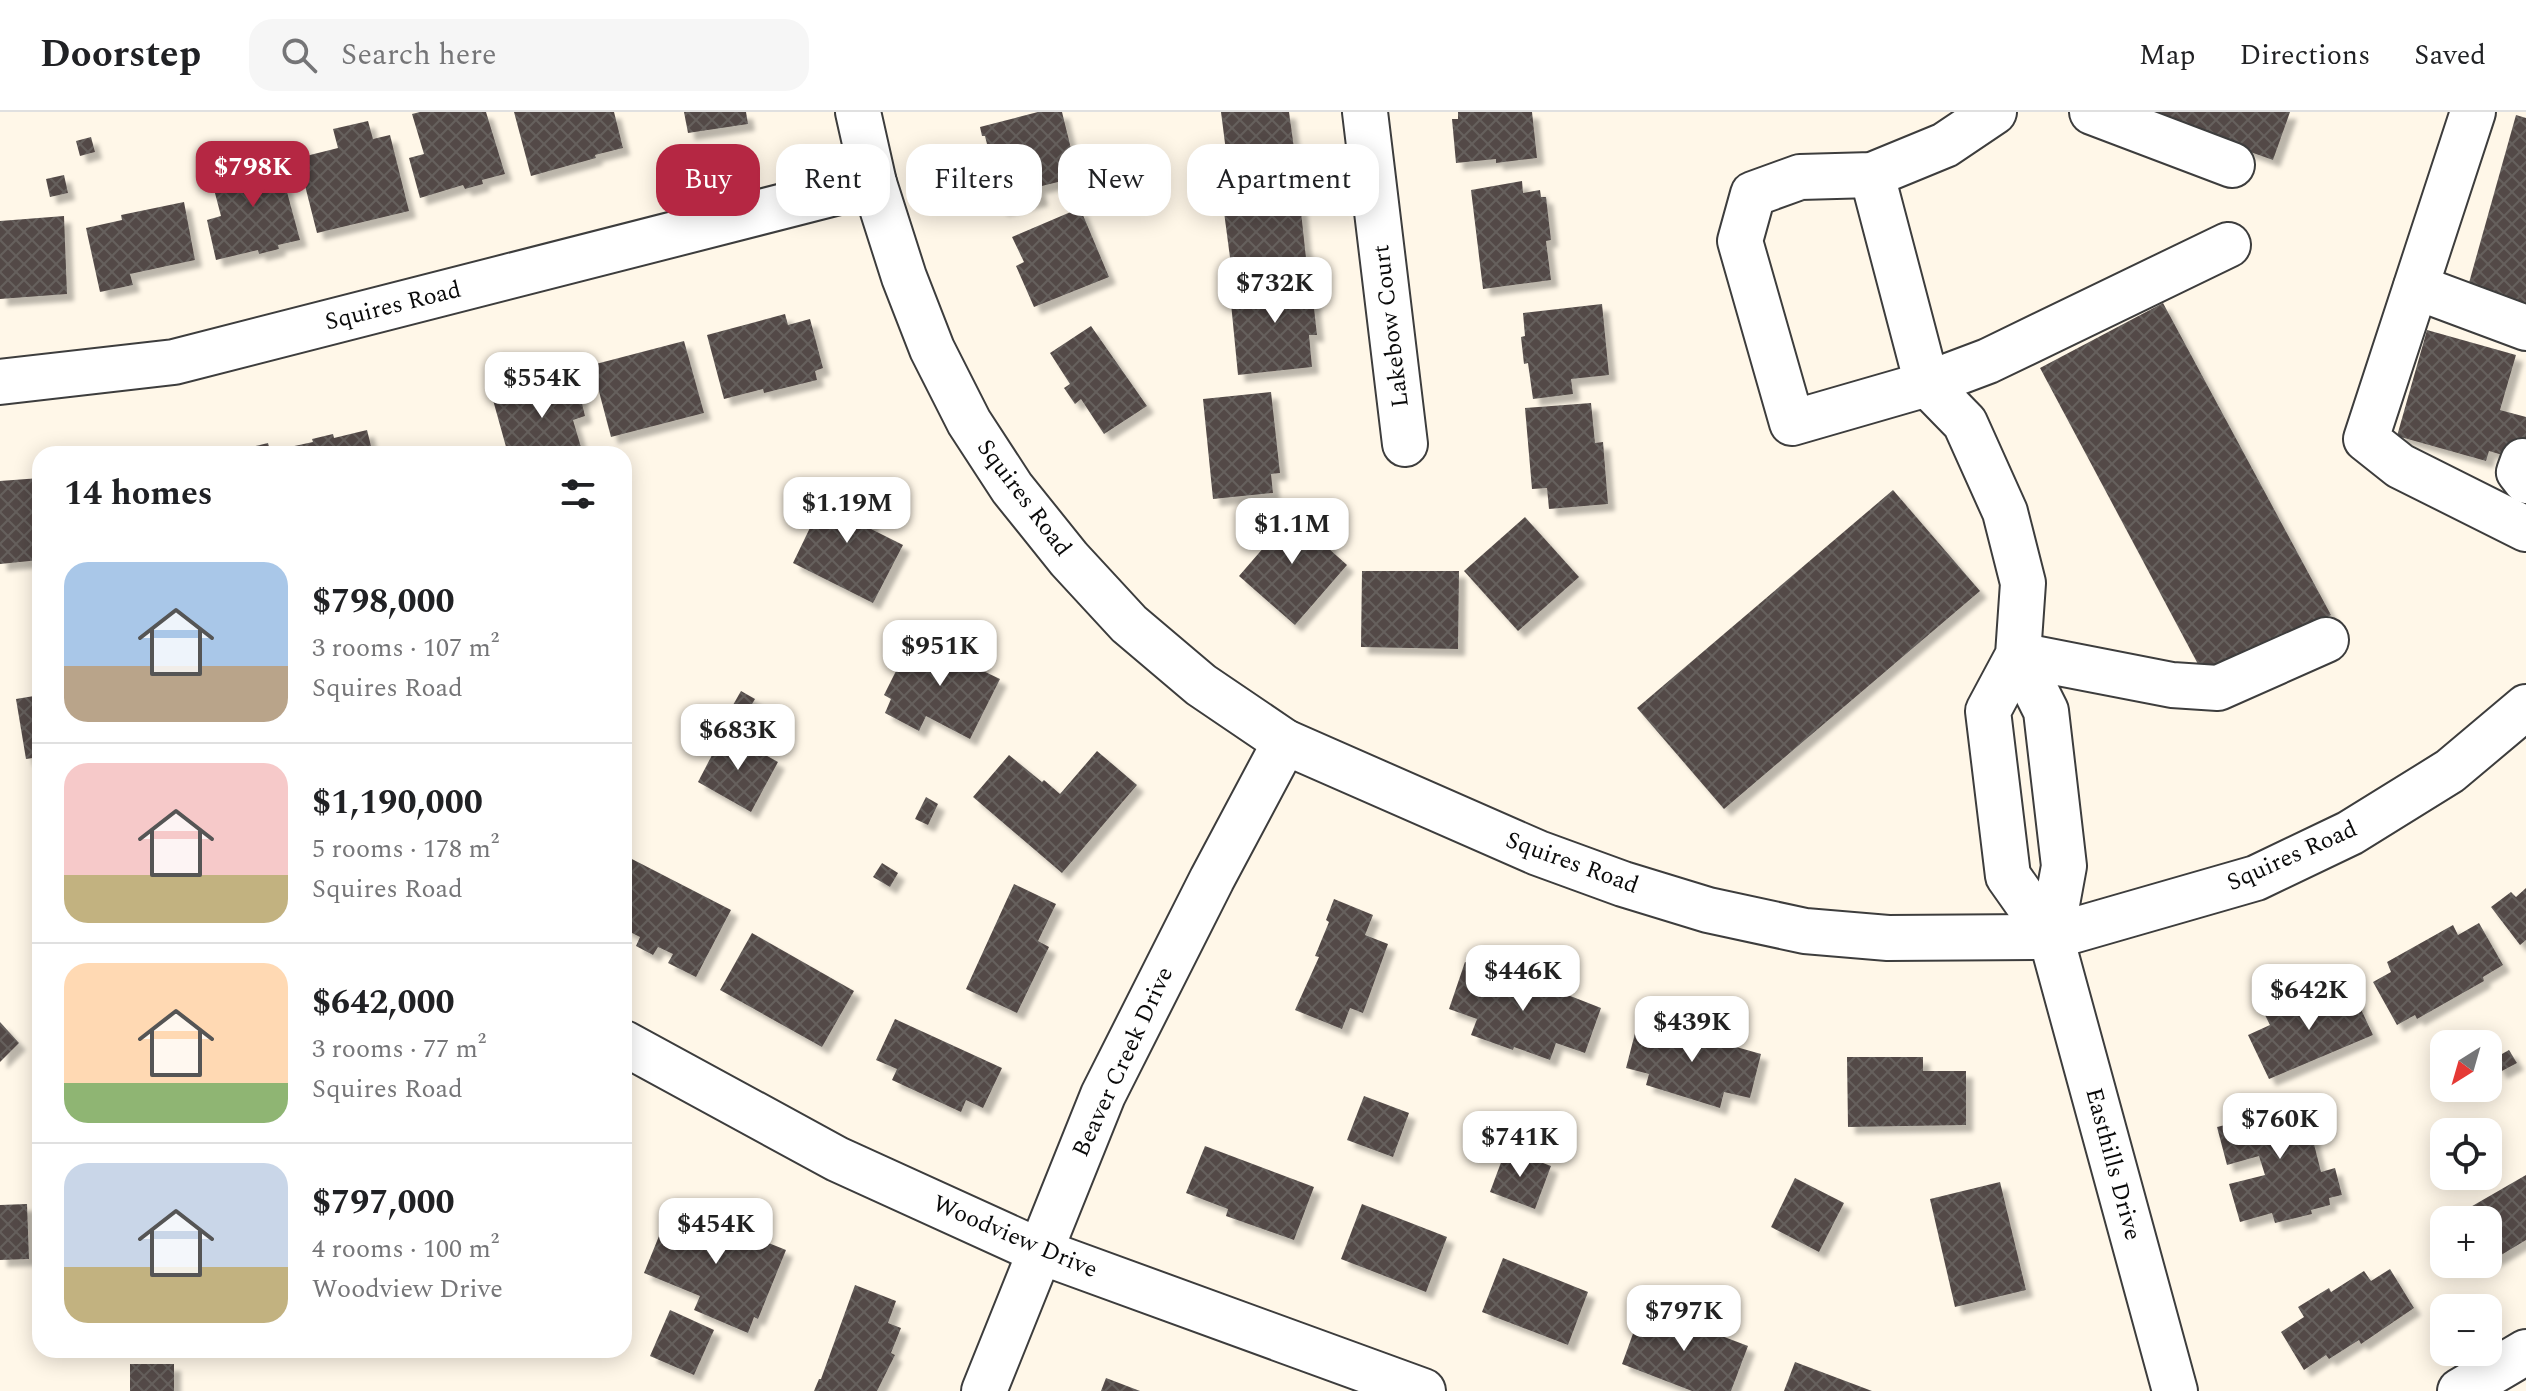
<!DOCTYPE html>
<html lang="en">
<head>
<meta charset="utf-8">
<style>
	body { margin:0; font-family:Spectral,serif; background:#f6f6f6; color:#202124; height:100vh; display:flex; flex-direction:column; font-size:30px; white-space:nowrap }
	* { box-sizing:border-box; margin:0 }
	p { font-size:26px; color:#757577 }
	.icon { flex:none; width:44px; height:44px; fill:none; stroke:currentColor; stroke-width:2; stroke-linecap:round; stroke-linejoin:round }
	.map { position:relative; flex:1; overflow:hidden }
	.sheet { position:absolute; left:32px; top:334px; width:600px; height:912px; display:flex; flex-direction:column; background:#fff; border-radius:24px; box-shadow:0 4px 20px #0003 }
	.sheet>* { flex:none }
	.top-card { position:absolute; left:656px; top:32px; width:760px; height:72px; display:flex; gap:16px }
	.needle { width:52px; rotate:217deg }
	.tools { position:absolute; left:2430px; top:918px; display:grid; gap:16px }
	.tools a { display:grid; place-items:center; width:72px; height:72px; border-radius:16px; background:#fff; box-shadow:0 4px 20px #0003; font-size:40px }
	.price { position:absolute; translate:-50% -68px; padding:0 18px; border-radius:16px; background:#fff; color:#222; font-size:26px; line-height:52px; filter:drop-shadow(0 2px 4px #0008) }
	.price::after { content:''; position:absolute; left:50%; top:48px; width:24px; height:18px; margin-left:-12px; background:inherit; clip-path:polygon(0 0,100% 0,50% 100%) }
	.price.on { background:#b52743; color:#fff }
	ul { padding:0; list-style:none }
	li { display:flex; align-items:center; gap:24px; height:200px; padding:0 32px }
	li+li { border-top:2px solid #e0e0e0 }
	li span { display:grid; place-items:center; flex:none; width:224px; height:160px; border-radius:24px; color:#555 }
	li>.icon { margin-inline-start:auto }
	span .icon { width:96px; height:96px; fill:#fffc; stroke-width:1 }
	li b { font-size:34px }
	h2 { display:flex; justify-content:space-between; align-items:center; height:96px; padding:0 32px; font-size:34px }
	.pill { padding:0 28px; border-radius:24px; background:#fff; box-shadow:0 4px 20px #0003; font-size:28px; line-height:72px }
	.pill.on { background:#b52743; color:#fff }
	header { display:flex; align-items:center; gap:48px; box-sizing:border-box; height:112px; padding:0 40px; background:#fff; border-bottom:2px solid #e0e0e0 }
	header strong { font-size:38px }
	nav { display:flex; gap:44px; margin-inline-start:auto; font-size:28px }
	.search { width:560px; height:72px; background:#f6f6f6; display:flex; align-items:center; gap:20px; box-sizing:border-box; padding:0 28px; border-radius:24px; color:#757577; font-size:30px }
	.map>svg:first-child { display:block }
	.building { fill:url(#building-cross-hatch); filter:url(#shadow) }
	.lines { fill:none; stroke-linecap:round; stroke-linejoin:round }
	.minor-casing { stroke:#3d3d3d; stroke-width:48 }
	.minor { stroke:#fff; stroke-width:44 }
	.labels { text-anchor:middle; dominant-baseline:central; stroke-width:8; stroke-linejoin:round; paint-order:stroke }
	.street-label { font-size:24px; fill:#0a0a0a; stroke:#fff }
</style>
</head>
<body>
<header>
<strong>Doorstep</strong>
<div class="search"><svg class="icon" aria-label="search" viewBox="0 0 24 24"><circle cx="10" cy="10" r="6"/><path d="M15 15l6 6"/></svg>Search here</div>
<nav><a>Map</a><a>Directions</a><a>Saved</a></nav>
</header>
<div class="map">
<svg width="2526" height="1279" viewBox="0 0 2526 1279">
	<defs>
		<pattern id="building-cross-hatch" width="8" height="8" patternUnits="userSpaceOnUse" patternTransform="scale(2)"><rect width="8" height="8" fill="#524a47"/><path d="M0 0l8 8M0 8l8-8" fill="none" stroke="#66605d"/></pattern>
		<filter id="shadow"><feDropShadow dx="7" dy="7" stdDeviation="2" flood-color="#0004"/></filter>
	</defs>
	<rect width="100%" height="100%" fill="#fff7e8"/>
	<g class="building">
		<path d="M420,0h66l19,62 -23,6 1,4 -18,5 -2,-4 -43,13 -11,-40 15,-4 -12,-40z"/>
		<path d="M514,0h100l9,36 -28,7 1,3 -65,18z"/>
		<path d="M684,0h62l2,12 -60,9z"/>
		<path d="M1038,0h24l16,65 -40,10 3,12 -40,10 -18,-60 5,-1 -3,-12h-3l-2,-9z"/>
		<path d="M1221,0h68l5,36 -67,11z"/>
		<path d="M1458,0h74l5,46 -41,5v-4l-40,4 -4,-44h6z"/>
		<path d="M2137,0h153l-17,48z"/>
		<path d="M2516,3l10,3v189l-59,-17z"/>
		<path d="M368,9l5,18 17,-4 19,76 -92,22 -19,-75 40,-10 -5,-19z"/>
		<path d="M91,25l4,15 -15,4 -4,-15z"/>
		<path d="M274,32l26,96 -22,5 1,4 -20,5 -1,-4 -42,10 -9,-40 14,-4 -10,-38 45,-11 -4,-17z"/>
		<path d="M1296,53l10,93 -75,7 -12,-91z"/>
		<path d="M64,63l4,18 -18,4 -4,-18z"/>
		<path d="M1522,69l1,12 17,-3 1,7h5l5,43 -5,1 5,39 -68,9 -12,-99z"/>
		<path d="M184,90l11,58 -65,14 3,11 -33,7 -14,-64 36,-8 -1,-5z"/>
		<path d="M1080,96l29,69 -75,30 -18,-41 8,-4 -12,-25z"/>
		<path d="M64,104l3,78 -67,5v-78z"/>
		<path d="M1310,160l7,63h-8l3,32 -74,8 -8,-82 38,-4 -1,-12z"/>
		<path d="M2163,191l168,312 -124,66 -167,-313z"/>
		<path d="M1602,192l7,71 -38,4 2,15 -40,5 -5,-36 -4,1 -3,-27 4,-1 -2,-23z"/>
		<path d="M785,202l3,11 22,-6 13,49 -8,3 2,9 -53,13 -1,-4 -39,10 -17,-64z"/>
		<path d="M1091,214l56,80 -43,28 -23,-35 -6,5 -11,-16 6,-4 -20,-31z"/>
		<path d="M2427,218l89,25 -16,55 26,7v45l-37,-11 -3,10 -89,-25z"/>
		<path d="M684,229l20,72 -93,24 -19,-72z"/>
		<path d="M576,266l9,38 -12,4 10,34h-75l-15,-54z"/>
		<path d="M1271,280l9,81 -9,1 2,19 -60,6 -10,-100z"/>
		<path d="M1591,291l4,40 8,-1 5,62 -59,5 -2,-21 -15,1 -7,-81z"/>
		<path d="M367,318l6,24h-86l-2,-6 28,-6 -1,-3 21,-5 1,4z"/>
		<path d="M268,331l3,11h-44v-1z"/>
		<path d="M40,366v82l-40,4v-83z"/>
		<path d="M833,368l36,19 -9,16 13,6 -4,7 34,17 -30,58 -80,-40z"/>
		<path d="M1893,378l87,101 -256,218 -87,-101z"/>
		<path d="M1286,393l45,40 -3,3 19,17 -52,60 -56,-49 26,-30 -9,-8z"/>
		<path d="M1525,405l54,60 -61,54 -54,-60z"/>
		<path d="M1362,459h97l-1,78 -97,-2z"/>
		<path d="M913,525l22,10 3,-8 45,23 -4,7 21,10 -30,60 -44,-23 -7,15 -34,-18 6,-14 -7,-4z"/>
		<path d="M741,579l14,8 -12,21 -14,-8z"/>
		<path d="M40,583v62l-14,2 -10,-60z"/>
		<path d="M724,620l54,30 -27,50 -53,-30z"/>
		<path d="M1097,639l40,34 -75,88 -89,-76 36,-42 33,27 2,-2 16,14z"/>
		<path d="M926,685l12,7 -10,21 -13,-6z"/>
		<path d="M628,745l103,53 -35,67 -28,-14 5,-9 -15,-7 -5,8 -17,-9 4,-9 -16,-8v-65z"/>
		<path d="M882,751l16,10 -8,14 -17,-10z"/>
		<path d="M1014,772l42,20 -18,37 11,6 -32,66 -51,-24z"/>
		<path d="M2526,776v52l-6,5 -29,-38 20,-15 5,5z"/>
		<path d="M1334,787l39,16 -8,20 23,9 -25,69 -13,-5 -8,21 -47,-19 24,-53 -4,-1 14,-34 -3,-2z"/>
		<path d="M2479,811l24,42 -20,12 1,4 -67,38 -2,-4 -18,10 -24,-43 18,-10 -4,-10 66,-37 5,10z"/>
		<path d="M752,821l102,58 -32,56 -102,-57z"/>
		<path d="M1465,850l65,23 2,-4 69,27 -16,45 -29,-10 -6,17 -36,-13 -1,3 -42,-15 6,-16 -28,-10z"/>
		<path d="M2326,878l5,11 21,-11 21,45 -104,44 -21,-44 22,-10 -6,-12 25,-12 2,5z"/>
		<path d="M1639,906l63,16 -1,3 60,17 -11,44 -26,-6 -4,16 -74,-23 3,-11 -23,-6z"/>
		<path d="M895,907l107,49 -19,40 -17,-8 -5,12 -69,-32 5,-11 -21,-9z"/>
		<path d="M0,910l19,21 -19,19z"/>
		<path d="M2509,938l8,13 -17,9 -7,-13z"/>
		<path d="M1847,945h76v14h43v54l-118,2z"/>
		<path d="M1364,984l45,17 -16,44 -46,-17z"/>
		<path d="M2285,988l1,5 16,-5 2,5 17,-5 7,28 -17,4 10,40 14,-4 7,27 -13,3 1,7 -19,5 1,4 -37,9 -3,-10 -32,9 -11,-38 36,-9 -6,-19 -32,9 -10,-38 32,-8 -2,-9z"/>
		<path d="M1205,1034l109,41 -20,53 -68,-24 2,-7 -42,-16z"/>
		<path d="M1506,1037l45,17 -16,43 -45,-17z"/>
		<path d="M2526,1063v65l-38,23v-43h-40z"/>
		<path d="M1795,1066l49,25 -25,49 -48,-25z"/>
		<path d="M2000,1070l26,108 -71,17 -25,-108z"/>
		<path d="M27,1092l2,55 -29,1v-55z"/>
		<path d="M672,1092l114,46 -28,69 -4,-2 -6,16 -54,-23 6,-14 -56,-23z"/>
		<path d="M1362,1092l85,33 -21,55 -85,-33z"/>
		<path d="M2444,1111v33l-14,-25z"/>
		<path d="M1503,1146l85,34 -20,53 -86,-33z"/>
		<path d="M2390,1157l24,39 -53,36 -2,-4 -30,19 -3,-4 -22,15 -23,-38 23,-15 -6,-10 31,-19 2,4 33,-21 7,10z"/>
		<path d="M855,1173l41,16 -8,22 13,5 -10,25 4,2 -18,36h-63l5,-12h2z"/>
		<path d="M1643,1194l105,40 -17,45h-39l-70,-27z"/>
		<path d="M670,1198l44,20 -20,45 -44,-19z"/>
		<path d="M1795,1250l77,29h-88z"/>
		<rect x="130" y="1252" width="44" height="27"/>
		<path d="M1106,1266l34,13h-39z"/>
	</g>
	<g class="lines">
		<g class="minor-casing">
			<g id="minor">
				<path d="M858,0l16,71 30,94 28,72 37,73 43,66 57,71 60,65 72,61 84,57 253,111 85,31 85,26 97,21 83,7 163,-1 205,-59 94,-45 100,-62 76,-64"/>
				<path d="M1365,0l40,332"/>
				<path d="M1994,0l-49,33 -73,30 -72,2 -47,17 -13,47 52,182 135,-39 38,39 40,89 18,71 -5,72 -30,56 20,165 43,61 124,454"/>
				<path d="M2092,0l140,53"/>
				<path d="M2473,0l-107,327 34,27 126,63"/>
				<path d="M1872,63l55,209 61,-23 240,-116"/>
				<path d="M2416,175l110,41"/>
				<path d="M0,270l174,-20 700,-179"/>
				<path d="M2523,349l-4,11 7,9"/>
				<path d="M2018,543l154,30 46,3 108,-48"/>
				<path d="M2018,543l28,56 18,155 -13,71"/>
				<path d="M624,931l213,116 202,92 384,140"/>
				<path d="M984,1279l119,-296 109,-216 73,-137"/>
				<path d="M2460,1279l66,-39"/>
			</g>
		</g>
		<use href="#minor" class="minor"/>
	</g>
	<g class="labels">
		<g class="street-label">
			<text transform="translate(393 194) rotate(-14)">Squires Road</text>
			<text transform="translate(1391 214) rotate(-97)">Lakebow Court</text>
			<text transform="translate(1024 386) rotate(53)">Squires Road</text>
			<text transform="translate(2292 744) rotate(-24)">Squires Road</text>
			<text transform="translate(1572 751) rotate(20)">Squires Road</text>
			<text transform="translate(1123 950) rotate(-65)">Beaver Creek Drive</text>
			<text transform="translate(2113 1052) rotate(75)">Easthills Drive</text>
			<text transform="translate(1015 1125) rotate(23)">Woodview Drive</text>
		</g>
	</g>
</svg>
<div class="tools">
<a><svg class="needle" viewBox="-14 -14 28 28"><path d="M0-13l5 13h-10z" fill="#e53935"/><path d="M0 13l5-13h-10z" fill="#757577"/></svg></a>
<a><svg class="icon" aria-label="locate" viewBox="0 0 24 24"><circle cx="12" cy="12" r="6"/><path d="M12 2v4M12 18v4M2 12h4M18 12h4"/></svg></a>
<a>+</a>
<a>−</a>
</div>
<b class="price on" style="left:253px;top:97px">$798K</b>
<b class="price" style="left:1275px;top:213px">$732K</b>
<b class="price" style="left:542px;top:308px">$554K</b>
<b class="price" style="left:847px;top:433px">$1.19M</b>
<b class="price" style="left:1292px;top:454px">$1.1M</b>
<b class="price" style="left:940px;top:576px">$951K</b>
<b class="price" style="left:738px;top:660px">$683K</b>
<b class="price" style="left:1523px;top:901px">$446K</b>
<b class="price" style="left:2309px;top:920px">$642K</b>
<b class="price" style="left:1692px;top:952px">$439K</b>
<b class="price" style="left:2280px;top:1049px">$760K</b>
<b class="price" style="left:1520px;top:1067px">$741K</b>
<b class="price" style="left:716px;top:1154px">$454K</b>
<b class="price" style="left:1684px;top:1241px">$797K</b>
<div class="top-card">
<a class="pill on">Buy</a>
<a class="pill">Rent</a>
<a class="pill">Filters</a>
<a class="pill">New</a>
<a class="pill">Apartment</a>
</div>
<section class="sheet">
<h2>14 homes<svg class="icon" aria-label="filters" viewBox="0 0 24 24"><path d="M4 7h16M4 17h16"/><circle cx="9" cy="7" r="2"/><circle cx="15" cy="17" r="2"/></svg></h2>
<ul>
<li><span style="background:linear-gradient(#a9c7e8 65%,#b9a48a 0)"><svg class="icon" aria-label="home" viewBox="0 0 24 24"><path d="M3 11l9-7 9 7M6 9v11h12V9"/></svg></span><div><b>$798,000</b><p>3 rooms · 107 m²</p><p>Squires Road</p></div></li>
<li><span style="background:linear-gradient(#f6c9c9 70%,#c2b280 0)"><svg class="icon" aria-label="home" viewBox="0 0 24 24"><path d="M3 11l9-7 9 7M6 9v11h12V9"/></svg></span><div><b>$1,190,000</b><p>5 rooms · 178 m²</p><p>Squires Road</p></div></li>
<li><span style="background:linear-gradient(#ffd9b3 75%,#8fb573 0)"><svg class="icon" aria-label="home" viewBox="0 0 24 24"><path d="M3 11l9-7 9 7M6 9v11h12V9"/></svg></span><div><b>$642,000</b><p>3 rooms · 77 m²</p><p>Squires Road</p></div></li>
<li><span style="background:linear-gradient(#c9d6e8 65%,#c2b280 0)"><svg class="icon" aria-label="home" viewBox="0 0 24 24"><path d="M3 11l9-7 9 7M6 9v11h12V9"/></svg></span><div><b>$797,000</b><p>4 rooms · 100 m²</p><p>Woodview Drive</p></div></li>
</ul>
</section>
</div>
</body>
</html>
